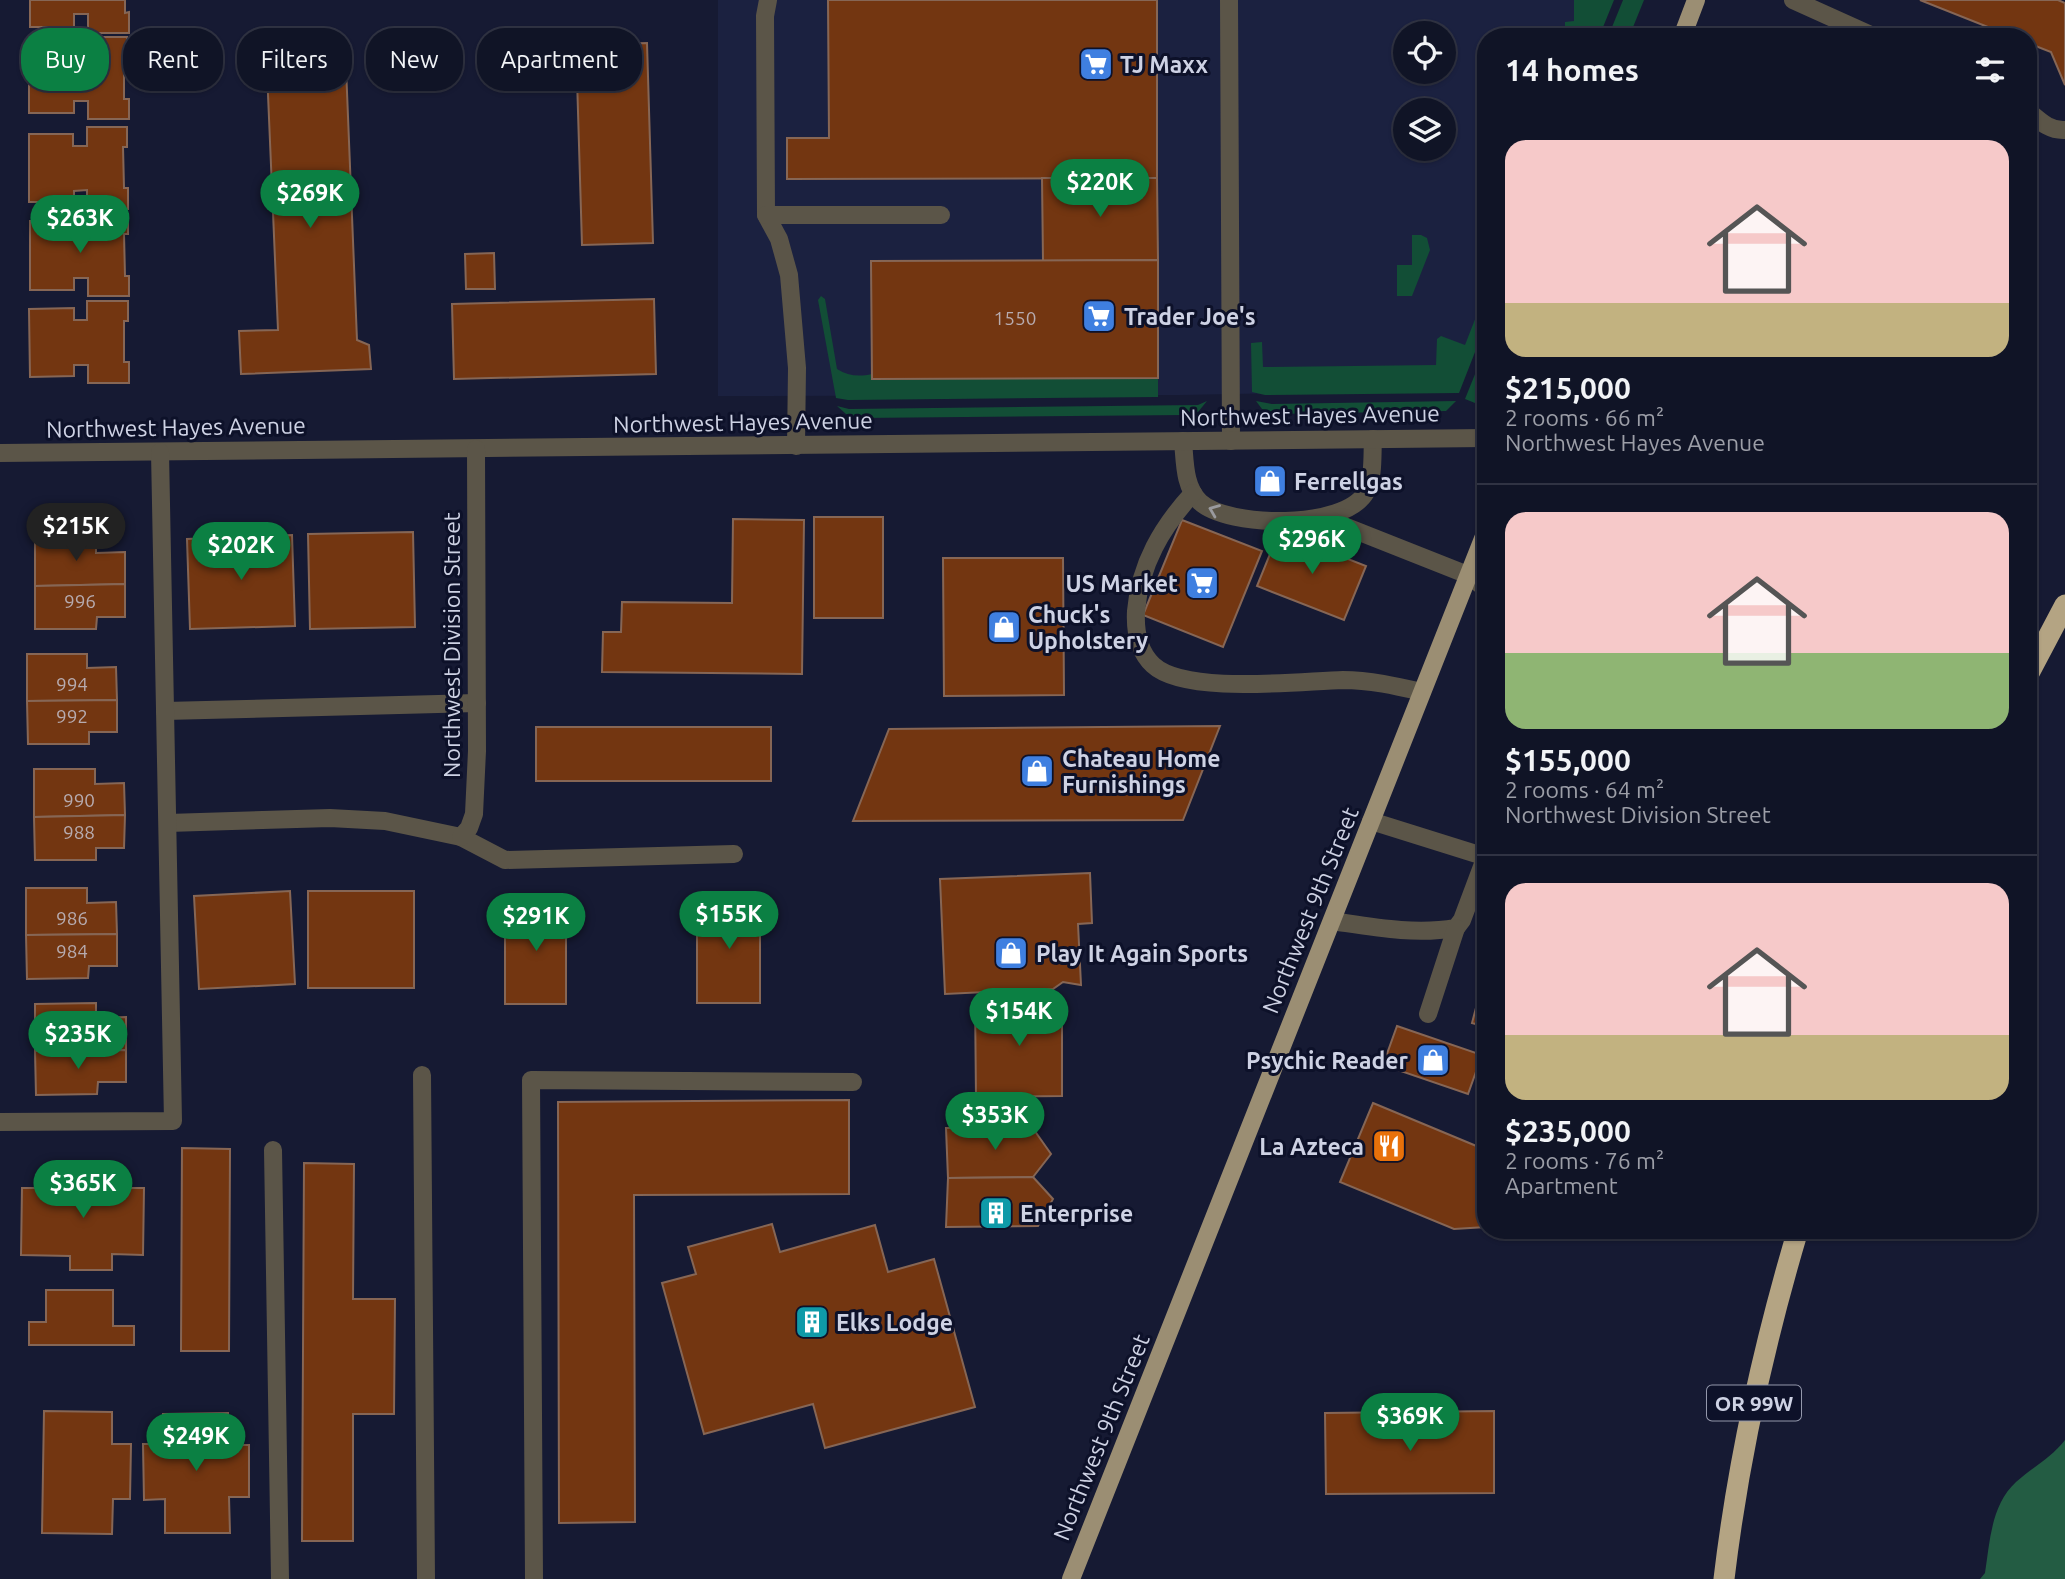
<!DOCTYPE html>
<html lang="en">
<head>
<meta charset="utf-8">
<style>
	body { margin:0; font-family:Ubuntu,sans-serif; background:#1e2132; color:#f1f3f6; height:100vh; display:flex; flex-direction:column; font-size:26px; white-space:nowrap }
	* { box-sizing:border-box; margin:0 }
	p { font-size:23px; color:#9c9ea7 }
	.icon { flex:none; width:38px; height:38px; fill:none; stroke:currentColor; stroke-width:2; stroke-linecap:round; stroke-linejoin:round }
	.map { position:relative; flex:1; overflow:hidden }
	.panel { position:absolute; left:1477px; top:28px; width:560px; height:1211px; display:flex; flex-direction:column; background:#101426; border-radius:28px; box-shadow:0 2px 5px #0004,0 0 0 2px #303343 }
	.panel>* { flex:none }
	.guide { position:absolute; left:21px; top:28px; width:665px; height:63px; display:flex; gap:14px }
	.fabs { position:absolute; left:1393px; top:21px; display:grid; gap:14px }
	.fabs a { display:grid; place-items:center; width:63px; height:63px; border-radius:50%; background:#101426; box-shadow:0 2px 5px #0004,0 0 0 2px #303343; font-size:35px }
	.price { position:absolute; translate:-50% -60px; padding:0 16px; border-radius:24px; background:#0b8043; color:#fff; font-size:23px; line-height:46px; filter:drop-shadow(0 2px 4px #0008) }
	.price::after { content:''; position:absolute; left:50%; top:42px; width:21px; height:16px; margin-left:-10px; background:inherit; clip-path:polygon(0 0,100% 0,50% 100%) }
	.price.selected { background:#222; color:#fff }
	ul { padding:0; list-style:none }
	li { display:grid; align-content:center; gap:14px; height:371px; padding:0 28px }
	li+li { border-top:2px solid #303343 }
	li span { display:grid; place-items:center; height:217px; border-radius:21px; color:#555 }
	li>.icon { margin-inline-start:auto }
	span .icon { width:126px; height:126px; fill:#fffc; stroke-width:1 }
	li b { font-size:30px }
	h2 { display:flex; justify-content:space-between; align-items:center; height:84px; padding:0 28px; font-size:30px }
	.pill { padding:0 24px; border-radius:28px; background:#101426; box-shadow:0 2px 5px #0004,0 0 0 2px #303343; font-size:24px; line-height:63px }
	.pill.selected { background:#0b8043; color:#fff }
	.map>svg:first-child { display:block }
	.built { fill:#1b2140; fill-rule:evenodd }
	.green { fill:#124e36 }
	.forest { fill:#235c43 }
	.building { fill:#733611; stroke:#866655; stroke-width:2 }
	.lines { fill:none; stroke-linecap:round; stroke-linejoin:round }
	.minor { stroke:#5b5548; stroke-width:18 }
	.major { stroke:#9b8e73; stroke-width:18 }
	.highway { stroke:#b4a483; stroke-width:21 }
	.oneway { stroke:#9a9a9e }
	.labels { text-anchor:middle; dominant-baseline:central; stroke-width:6; stroke-linejoin:round; paint-order:stroke }
	.number-label { font-size:19px; fill:#b7abaf }
	.shield { fill:#0d1129; stroke:#9498ac; stroke-width:2 }
	.shield-label { font-size:21px; font-weight:bold; fill:#ced2e4 }
	.poi-label { font-size:23px; font-weight:bold; fill:#ced2e4; stroke:#0d1129; text-anchor:start }
	.street-label { font-size:23px; fill:#ced2e4; stroke:#0d1129 }
</style>
</head>
<body>
<div class="map">
<svg width="2065" height="1579" viewBox="0 0 2065 1579">
	<rect width="100%" height="100%" fill="#161a33"/>
	<path class="built" d="M718,0h886l-15,37h-103v263l-36,90 -270,5 -462,1zM1405,33h39v39h-39zM1405,110h39v39h-39z"/>
	<g class="green">
		<path d="M1574,0h40l-15,37h-34v-15l9,-1z"/>
		<path d="M1623,0h21l-15,37h-21z"/>
		<path d="M1412,235h9l6,3 3,12 -18,46h-15v-31h15z"/>
		<path d="M1486,291v33l-27,69 -194,2 -13,-3 -1,-49 11,-1 1,25 173,-2 1,-26 4,-3 24,9z"/>
		<path d="M821,296l4,3 12,70c11,7 22,8 35,5v5l286,-1v19l-310,3 -12,-2 -18,-98z"/>
		<path d="M1486,347v46l-11,10 -10,-4z"/>
		<path d="M1207,401l-9,11 -13,3 -326,3 -13,-4 -9,-8 12,3 349,-4z"/>
		<path d="M1256,401l16,3 184,-3 -10,10 -170,3 -14,-5z"/>
	</g>
	<path class="forest" d="M2065,1440v139h-85l5,-6c5,-32 6,-68 31,-91 17,-15 35,-24 49,-42z"/>
	<g class="building">
		<path d="M30,0h95v13l4,-1v21h-41v-19h-14v13h-44z"/>
		<path d="M828,0h329v178l-370,1v-41h42z"/>
		<path d="M1920,0h138l7,3v82l-14,-33 -23,-9v-6h-15z"/>
		<path d="M87,37h40v20h-3v42h5v20h-41v-18h-14v12h-45v-68l44,-1v12h14z"/>
		<path d="M647,43l6,200 -71,2 -6,-200z"/>
		<path d="M346,67l11,273 12,5 2,24 -130,5 -2,-43 39,-1 -11,-259z"/>
		<path d="M87,127h40v20h-4l1,41h4v21h-41v-19l-13,1v11h-45v-68h44v12h14z"/>
		<path d="M1042,178h115l1,82 -115,1z"/>
		<path d="M87,214h41v20h-4l1,42h4v20h-41v-18h-14v12h-44v-69h44v12h13z"/>
		<path d="M494,253l1,36h-29l-1,-35z"/>
		<path d="M1158,260v118l-286,1 -1,-118z"/>
		<path d="M654,299l2,75 -202,5 -2,-75z"/>
		<path d="M87,301h41v20h-4v41h5v21h-41v-18h-14v11l-44,1 -1,-68 45,-1v12h13z"/>
		<rect x="814" y="517" width="69" height="101"/>
		<path d="M733,519l71,1 -2,154 -200,-2 1,-40h18l1,-30 110,1z"/>
		<path d="M1182,520l80,31 -39,96 -80,-32z"/>
		<path d="M413,532l2,95 -105,2 -2,-95z"/>
		<path d="M1279,532l87,34 -22,54 -87,-34z"/>
		<path d="M292,535l3,91 -105,3 -3,-90z"/>
		<path d="M35,538h61v15l29,-1v32l-90,2z"/>
		<path d="M943,558h120l1,137 -120,1z"/>
		<path d="M125,584v33h-28l-1,12h-61v-43z"/>
		<path d="M27,654h60v14l29,-1 1,33 -90,1z"/>
		<path d="M117,700v32h-28v12h-61l-1,-43z"/>
		<path d="M1220,726l-37,94 -330,1 36,-92z"/>
		<rect x="536" y="727" width="235" height="54"/>
		<path d="M34,769h61v15l29,-1 1,32 -91,2z"/>
		<path d="M125,815l-1,33h-28v12h-61l-1,-43z"/>
		<path d="M1090,873l2,50 -14,1 3,61 -18,-3 -10,7 -108,5 -5,-115z"/>
		<path d="M26,888h61v15l29,-1 1,32 -91,1z"/>
		<path d="M290,891l5,93 -96,5 -5,-93z"/>
		<rect x="308" y="891" width="106" height="97"/>
		<rect x="697" y="900" width="63" height="103"/>
		<rect x="505" y="901" width="61" height="103"/>
		<path d="M117,934v32h-28l-1,12 -61,1 -1,-44z"/>
		<path d="M1486,970v57l-14,-4z"/>
		<path d="M975,999h87v97l-86,1z"/>
		<path d="M96,1003v15l30,-1v33l-91,1v-47z"/>
		<path d="M1397,1026l85,29 -14,39 -85,-29z"/>
		<path d="M126,1050v32h-28l-1,12 -61,1 -1,-44z"/>
		<path d="M849,1100v94l-215,1 1,327 -76,1 -1,-421z"/>
		<path d="M1373,1103l113,47v77l-32,2 -114,-47z"/>
		<path d="M1032,1127l19,27 -18,23 -85,1 -2,-50z"/>
		<path d="M182,1148l48,1 -1,202h-48z"/>
		<path d="M304,1163l50,1 -1,135h42l-1,115h-41v127h-51z"/>
		<path d="M56,1169h55l-1,19h34l-1,67 -31,-1v16h-42v-14l-49,-1 1,-67h34z"/>
		<path d="M1033,1177l20,22 -15,27 -92,1 2,-49z"/>
		<path d="M772,1224l8,28 95,-27 13,47 46,-13 41,148 -150,41 -12,-44 -109,30 -42,-151 34,-9 -8,-27z"/>
		<path d="M46,1290h67v36h21v19h-105v-23h17z"/>
		<path d="M44,1411l68,1v32h19l-1,55h-17l-1,35 -70,-1z"/>
		<path d="M1494,1411v82l-168,1 -1,-81z"/>
		<path d="M228,1413l1,32h20v52h-20l1,36h-65v-34l-21,1 -1,-56h20v-30z"/>
	</g>
	<g class="lines">
		<g class="minor">
			<path d="M768,0l-3,16 1,199 13,24 10,36 8,93 -1,78"/>
			<path d="M1229,0l2,441"/>
			<path d="M1793,0l82,37"/>
			<path d="M2028,111c12,10 21,20 37,19"/>
			<path d="M766,215h175"/>
			<path d="M1183,441c2,21 1,46 17,61 28,26 145,28 166,-10 8,-15 6,-37 7,-53"/>
			<path d="M0,453l1486,-15"/>
			<path d="M1193,493c-31,34 -53,71 -57,118 -1,19 2,40 17,54 32,30 147,16 190,15 27,0 53,6 79,12"/>
			<path d="M1324,518l144,57 18,14"/>
			<path d="M165,711l312,-8"/>
			<path d="M1371,821l115,36"/>
			<path d="M168,823l162,-5 55,3 76,16 44,23 229,-6"/>
			<path d="M461,837l8,-9 5,-14 3,-63 -1,-302"/>
			<path d="M1332,921c41,6 82,14 124,7l6,-8 24,-64"/>
			<path d="M1428,1014l28,-86"/>
			<path d="M422,1075l4,504"/>
			<path d="M0,1122l173,-1 -13,-669"/>
			<path d="M273,1150l7,429"/>
			<path d="M534,1579l-3,-499 322,2"/>
		</g>
		<g class="major">
			<path d="M1682,37l14,-37"/>
			<path d="M1071,1579l415,-1048"/>
		</g>
		<g class="highway">
			<path d="M2028,675l37,-70"/>
			<path d="M1724,1579c14,-118 40,-235 74,-349"/>
		</g>
	</g>
	<defs><path id="oneway-chevron" d="M-2-3.5L2.5 0L-2 3.5" fill="none" stroke-width="1.6" stroke-linecap="round" stroke-linejoin="round" transform="scale(1.75)"/></defs>
	<use class="oneway" href="#oneway-chevron" transform="translate(1214 510) rotate(-158)"/>
	<defs>
		<g id="supermarket-square" transform="scale(1.75)"><rect x="-9" y="-9" width="18" height="18" rx="4" fill="#3f7fe0" stroke="#0d1129"/><path d="M-6-5.5h2.5l.6 2H6L4.5 2H-2.5L-4.4-4H-6ZM-1.5 3.2a1.3 1.3 0 1 0 .1 0ZM3 3.2a1.3 1.3 0 1 0 .1 0Z" fill="#fff"/></g>
		<g id="shop-square" transform="scale(1.75)"><rect x="-9" y="-9" width="18" height="18" rx="4" fill="#3f7fe0" stroke="#0d1129"/><path d="M-5-2.5h2.3a2.7 3.5 0 0 1 5.4 0H5L5.5 6h-11ZM-1.5-2.5h3a1.5 2.3 0 0 0-3 0Z" fill="#fff"/></g>
		<g id="restaurant-square" transform="scale(1.75)"><rect x="-9" y="-9" width="18" height="18" rx="4" fill="#e8710a" stroke="#0d1129"/><path d="M-5-6h1v4h1v-4h1v4h1v-4h1v5L-1.5 .5V6h-2V.5L-5-1ZM5-6V6H3V1.5H1.5Q1.5-4 5-6Z" fill="#fff"/></g>
		<g id="building-square" transform="scale(1.75)"><rect x="-9" y="-9" width="18" height="18" rx="4" fill="#0f9aa8" stroke="#0d1129"/><path d="M-4-6H4V6H1V3H-1V6H-4ZM-2.5-4.3h1.7v1.8h-1.7ZM.8-4.3h1.7v1.8H.8ZM-2.5-1h1.7V.8h-1.7ZM.8-1h1.7V.8H.8Z" fill="#fff"/></g>
	</defs>
	<g fill-rule="evenodd">
		<use href="#supermarket-square" x="1096" y="64"/>
		<use href="#supermarket-square" x="1099" y="316"/>
		<use href="#shop-square" x="1270" y="481"/>
		<use href="#supermarket-square" x="1202" y="583"/>
		<use href="#shop-square" x="1004" y="627"/>
		<use href="#shop-square" x="1037" y="771"/>
		<use href="#shop-square" x="1011" y="953"/>
		<use href="#shop-square" x="1433" y="1060"/>
		<use href="#restaurant-square" x="1389" y="1146"/>
		<use href="#building-square" x="996" y="1213"/>
		<use href="#building-square" x="812" y="1322"/>
	</g>
	<g class="labels">
		<g class="number-label">
			<text x="1015" y="318">1550</text>
			<text x="80" y="601">996</text>
			<text x="72" y="684">994</text>
			<text x="72" y="716">992</text>
			<text x="79" y="800">990</text>
			<text x="79" y="832">988</text>
			<text x="72" y="918">986</text>
			<text x="72" y="951">984</text>
		</g>
		<rect class="shield" x="1707" y="1385.5" width="94" height="35" rx="5"/>
		<g class="shield-label">
			<text x="1754" y="1403">OR 99W</text>
		</g>
		<g class="poi-label">
			<text x="1120" y="64">TJ Maxx</text>
			<text x="1124" y="316">Trader Joe's</text>
			<text x="1294" y="481">Ferrellgas</text>
			<text x="1178" y="583" text-anchor="end">US Market</text>
			<text x="1028" y="614">Chuck's<tspan x="1028" dy="26">Upholstery</tspan></text>
			<text x="1062" y="758">Chateau Home<tspan x="1062" dy="26">Furnishings</tspan></text>
			<text x="1036" y="953">Play It Again Sports</text>
			<text x="1408" y="1060" text-anchor="end">Psychic Reader</text>
			<text x="1364" y="1146" text-anchor="end">La Azteca</text>
			<text x="1020" y="1213">Enterprise</text>
			<text x="836" y="1322">Elks Lodge</text>
		</g>
		<g class="street-label">
			<text transform="translate(1310 415) rotate(-1)">Northwest Hayes Avenue</text>
			<text transform="translate(743 422) rotate(-1)">Northwest Hayes Avenue</text>
			<text transform="translate(176 427) rotate(-1)">Northwest Hayes Avenue</text>
			<text transform="translate(451 645) rotate(-90)">Northwest Division Street</text>
			<text transform="translate(1310 910) rotate(-68)">Northwest 9th Street</text>
			<text transform="translate(1101 1437) rotate(-68)">Northwest 9th Street</text>
		</g>
	</g>
</svg>
<div class="fabs">
<a><svg class="icon" aria-label="locate" viewBox="0 0 24 24"><circle cx="12" cy="12" r="6"/><path d="M12 2v4M12 18v4M2 12h4M18 12h4"/></svg></a>
<a><svg class="icon" aria-label="layers" viewBox="0 0 24 24"><path d="M12 4l9 5-9 5-9-5zM3 14l9 5 9-5"/></svg></a>
</div>
<b class="price" style="left:1100px;top:219px">$220K</b>
<b class="price" style="left:310px;top:230px">$269K</b>
<b class="price" style="left:80px;top:255px">$263K</b>
<b class="price selected" style="left:76px;top:563px">$215K</b>
<b class="price" style="left:1312px;top:576px">$296K</b>
<b class="price" style="left:241px;top:582px">$202K</b>
<b class="price" style="left:729px;top:951px">$155K</b>
<b class="price" style="left:536px;top:953px">$291K</b>
<b class="price" style="left:1019px;top:1048px">$154K</b>
<b class="price" style="left:78px;top:1071px">$235K</b>
<b class="price" style="left:995px;top:1152px">$353K</b>
<b class="price" style="left:83px;top:1220px">$365K</b>
<b class="price" style="left:1410px;top:1453px">$369K</b>
<b class="price" style="left:196px;top:1473px">$249K</b>
<div class="guide">
<a class="pill selected">Buy</a>
<a class="pill">Rent</a>
<a class="pill">Filters</a>
<a class="pill">New</a>
<a class="pill">Apartment</a>
</div>
<section class="panel">
<h2>14 homes<svg class="icon" aria-label="filters" viewBox="0 0 24 24"><path d="M4 7h16M4 17h16"/><circle cx="9" cy="7" r="2"/><circle cx="15" cy="17" r="2"/></svg></h2>
<ul>
<li><span style="background:linear-gradient(#f6c9c9 75%,#c2b280 0)"><svg class="icon" aria-label="home" viewBox="0 0 24 24"><path d="M3 11l9-7 9 7M6 9v11h12V9"/></svg></span><div><b>$215,000</b><p>2 rooms · 66 m²</p><p>Northwest Hayes Avenue</p></div></li>
<li><span style="background:linear-gradient(#f6c9c9 65%,#8fb573 0)"><svg class="icon" aria-label="home" viewBox="0 0 24 24"><path d="M3 11l9-7 9 7M6 9v11h12V9"/></svg></span><div><b>$155,000</b><p>2 rooms · 64 m²</p><p>Northwest Division Street</p></div></li>
<li><span style="background:linear-gradient(#f6c9c9 70%,#c2b280 0)"><svg class="icon" aria-label="home" viewBox="0 0 24 24"><path d="M3 11l9-7 9 7M6 9v11h12V9"/></svg></span><div><b>$235,000</b><p>2 rooms · 76 m²</p><p>Apartment</p></div></li>
</ul>
</section>
</div>
</body>
</html>
